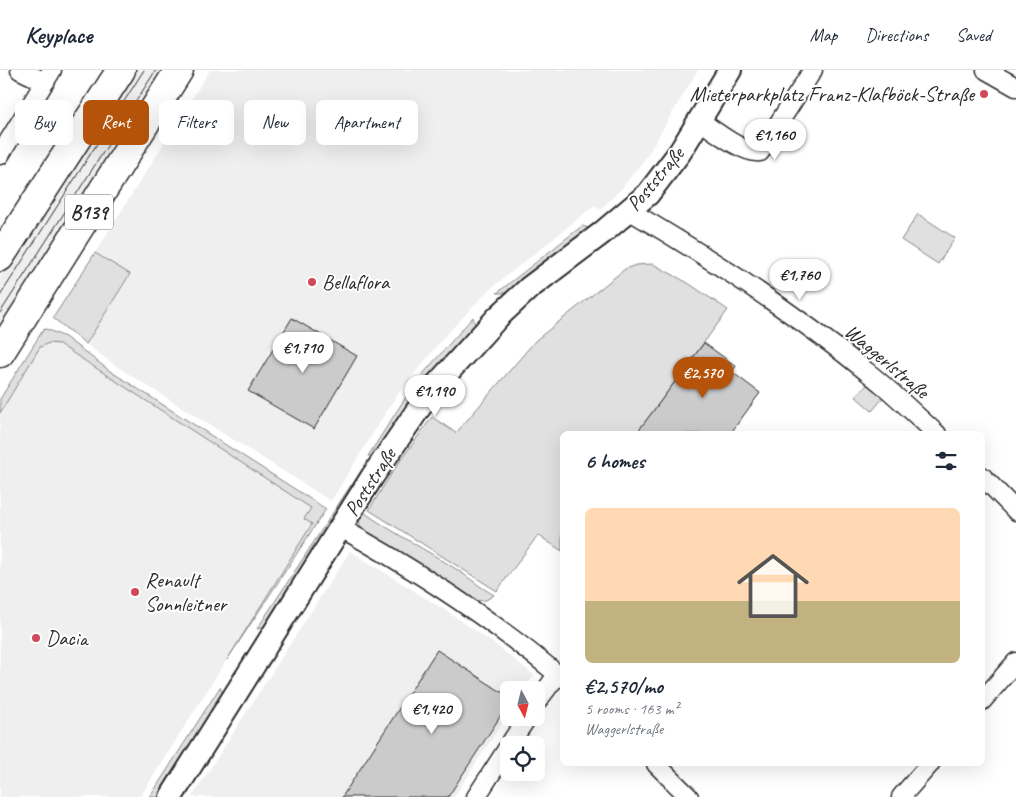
<!DOCTYPE html>
<html lang="en">
<head>
<meta charset="utf-8">
<style>
	body { margin:0; font-family:Caveat,sans-serif; background:#f2f2f3; color:#1f2937; height:100vh; display:flex; flex-direction:column; font-size:19px; white-space:nowrap }
	* { box-sizing:border-box; margin:0 }
	p { font-size:16px; color:#747a83 }
	.icon { flex:none; width:28px; height:28px; fill:none; stroke:currentColor; stroke-width:2; stroke-linecap:round; stroke-linejoin:round }
	.map { position:relative; flex:1; overflow:hidden }
	.sheet { position:absolute; left:560px; top:361px; width:425px; height:335px; display:flex; flex-direction:column; background:#fff; border-radius:8px; box-shadow:0 5px 20px #0002 }
	.sheet>* { flex:none }
	.guide { position:absolute; left:15px; top:30px; width:470px; height:45px; display:flex; gap:10px }
	.needle { width:32px; rotate:173deg }
	.tools { position:absolute; left:500px; top:611px; display:grid; gap:10px }
	.tools a { display:grid; place-items:center; width:45px; height:45px; border-radius:8px; background:#fff; box-shadow:0 5px 20px #0002; font-size:25px }
	.price { position:absolute; translate:-50% -42px; padding:0 11px; border-radius:18px; background:#fff; color:#222; font-size:16px; line-height:32px; filter:drop-shadow(0 1px 2px #0008) }
	.price::after { content:''; position:absolute; left:50%; top:30px; width:15px; height:11px; margin-left:-8px; background:inherit; clip-path:polygon(0 0,100% 0,50% 100%) }
	.price.selected { background:#b45309; color:#fff }
	ul { padding:0; list-style:none }
	li { display:grid; align-content:center; gap:10px; height:265px; padding:0 25px }
	li span { display:grid; place-items:center; height:155px; border-radius:8px; color:#555 }
	li>.icon { margin-inline-start:auto }
	span .icon { width:90px; height:90px; fill:#fffc; stroke-width:1 }
	li b { font-size:21px }
	h2 { display:flex; justify-content:space-between; align-items:center; height:60px; padding:0 25px; font-size:21px }
	.pill { padding:0 18px; border-radius:8px; background:#fff; box-shadow:0 5px 20px #0002; font-size:18px; line-height:45px }
	.pill.selected { background:#b45309; color:#fff }
	header { display:flex; align-items:center; gap:30px; box-sizing:border-box; height:70px; padding:0 25px; background:#fff; border-bottom:1px solid #e0e1e3 }
	header strong { font-size:24px }
	nav { display:flex; gap:28px; margin-inline-start:auto; font-size:18px }
	.map>svg:first-child { display:block }
	.built { fill:#efefef }
	.green { fill:#e0e0e0; stroke:#868686 }
	.building { fill:#cbcbcb; stroke:#2b2b2b }
	.lines { fill:none; stroke-linecap:round; stroke-linejoin:round }
	.minor-casing { stroke:#2b2b2b; stroke-width:21 }
	.tertiary-casing { stroke:#2b2b2b; stroke-width:26 }
	.primary-casing { stroke:#2b2b2b; stroke-width:31 }
	.minor { stroke:#fff; stroke-width:18 }
	.tertiary { stroke:#fff; stroke-width:22 }
	.primary { stroke:#fff; stroke-width:28 }
	.tram { stroke:#2b2b2b; stroke-width:1 }
	.poi-dot { fill:#d1495b; stroke:#fff; stroke-width:2 }
	.labels { text-anchor:middle; dominant-baseline:central; stroke-width:4; stroke-linejoin:round; paint-order:stroke }
	.shield { fill:#fff; stroke:#6b6b6b; stroke-width:1 }
	.shield-label { font-size:20px; font-weight:bold; fill:#2b2b2b }
	.poi-label { font-size:21px; fill:#2b2b2b; stroke:#fff; text-anchor:start }
	.street-label { font-size:21px; fill:#2b2b2b; stroke:#fff }
</style>
</head>
<body>
<header>
<strong>Keyplace</strong>
<nav><a>Map</a><a>Directions</a><a>Saved</a></nav>
</header>
<div class="map">
<svg width="1016" height="727" viewBox="0 0 1016 727">
	<rect width="100%" height="100%" fill="#fff"/>
	<filter id="ink" filterUnits="userSpaceOnUse"><feTurbulence type="fractalNoise" baseFrequency=".02" numOctaves="2"/><feDisplacementMap in="SourceGraphic" scale="10" xChannelSelector="R" yChannelSelector="G"/><feConvolveMatrix kernelMatrix="1 2 1 2 8 2 1 2 1" color-interpolation-filters="sRGB"/></filter>
	<g filter="url(#ink)">
		<g class="built">
			<path d="M133,0h34l-167,262v-55z"/>
			<path d="M210,0h488l-52,87 -25,32 -21,21 -5,-5 -106,85 -46,48 -49,61 -63,102 -215,-135 -30,-22 44,-70 -35,-21z"/>
			<path d="M46,259l19,8 45,34 213,136 -183,290h-140v-398l43,-69z"/>
			<path d="M350,481l98,61 48,33 38,30 -10,15h-15v23l-55,84h-262z"/>
		</g>
		<g class="green">
			<path d="M918,144l37,24 -17,26 -37,-24z"/>
			<path d="M582,156l7,2 -82,65h-10z"/>
			<path d="M95,183l35,21 -44,70 -33,-26z"/>
			<path d="M653,194l35,19 40,27 -92,124h-74v117l-24,-16 -41,56 -128,-81 24,-39 39,-54 24,16 80,-93 89,-71 11,-4z"/>
			<path d="M473,247l2,8 -54,62 -48,69h-5l47,-73z"/>
			<path d="M46,259l19,8 45,34 216,138 -99,151 85,-136 -8,-5 7,-11 -252,-164 -10,-1 -9,4 -40,66v-14l43,-69z"/>
			<path d="M867,315l16,13 -11,13 -16,-14z"/>
			<path d="M351,415l1,3 -86,139 -9,2z"/>
			<path d="M362,441c31,22 65,39 97,60 12,8 22,17 35,24l-8,5 -12,1 -112,-70 -3,-9z"/>
			<path d="M220,617l4,9 -65,101h-9z"/>
		</g>
		<g class="building">
			<path d="M292,248l65,38 -43,73 -66,-38z"/>
			<path d="M704,273l32,23 -4,6 28,21 -30,41h-94z"/>
			<path d="M437,580l72,47v6l-61,94h-106z"/>
		</g>
		<g class="lines">
			<g class="minor-casing">
				<g id="minor">
					<path d="M20,0l25,12"/>
					<path d="M986,0l30,17"/>
					<path d="M699,50c13,9 46,35 61,32l53,-82"/>
					<path d="M0,85l52,-85"/>
					<path d="M630,141c82,48 162,100 236,160 25,19 47,42 71,63"/>
					<path d="M982,406l34,35"/>
					<path d="M341,458c77,43 153,93 221,150"/>
					<path d="M982,631l34,-39"/>
					<path d="M536,633l22,-29"/>
					<path d="M509,675l18,-27"/>
					<path d="M656,694l33,33"/>
					<path d="M476,727l33,-51"/>
					<path d="M901,727l29,-33"/>
				</g>
			</g>
			<g class="tertiary-casing">
				<path id="tertiary" d="M171,727l201,-320 58,-85 68,-75 31,-29 73,-55 46,-39 32,-42 50,-82"/>
			</g>
			<g class="primary-casing">
				<g id="primary">
					<path d="M0,187l121,-187"/>
					<path d="M0,283l179,-283"/>
				</g>
			</g>
			<use href="#minor" class="minor"/>
			<use href="#tertiary" class="tertiary"/>
			<use href="#primary" class="primary"/>
			<g class="tram">
				<path d="M0,226l144,-226"/>
				<path d="M0,243l156,-243"/>
			</g>
		</g>
	</g>
	<g class="poi-dot">
		<circle cx="984" cy="24" r="5"/>
		<circle cx="312" cy="212" r="5"/>
		<circle cx="135" cy="522" r="5"/>
		<circle cx="36" cy="568" r="5"/>
	</g>
	<g class="labels">
		<rect class="shield" x="65" y="124.5" width="48" height="35" rx="4"/>
		<g class="shield-label">
			<text x="89" y="142">B139</text>
		</g>
		<g class="poi-label">
			<text x="974" y="24" text-anchor="end">Mieterparkplatz Franz-Klafböck-Straße</text>
			<text x="322" y="212">Bellaflora</text>
			<text x="145" y="510">Renault<tspan x="145" dy="24">Sonnleitner</tspan></text>
			<text x="46" y="568">Dacia</text>
		</g>
		<g class="street-label">
			<text transform="translate(655 109) rotate(-50)">Poststraße</text>
			<text transform="translate(887 291) rotate(40)">Waggerlstraße</text>
			<text transform="translate(370 412) rotate(-57)">Poststraße</text>
		</g>
	</g>
</svg>
<div class="tools">
<a><svg class="needle" viewBox="-14 -14 28 28"><path d="M0-13l5 13h-10z" fill="#e53935"/><path d="M0 13l5-13h-10z" fill="#747a83"/></svg></a>
<a><svg class="icon" aria-label="locate" viewBox="0 0 24 24"><circle cx="12" cy="12" r="6"/><path d="M12 2v4M12 18v4M2 12h4M18 12h4"/></svg></a>
</div>
<b class="price" style="left:775px;top:91px">€1,160</b>
<b class="price" style="left:800px;top:231px">€1,760</b>
<b class="price" style="left:303px;top:304px">€1,710</b>
<b class="price selected" style="left:703px;top:329px">€2,570</b>
<b class="price" style="left:435px;top:347px">€1,190</b>
<b class="price" style="left:432px;top:665px">€1,420</b>
<div class="guide">
<a class="pill">Buy</a>
<a class="pill selected">Rent</a>
<a class="pill">Filters</a>
<a class="pill">New</a>
<a class="pill">Apartment</a>
</div>
<section class="sheet">
<h2>6 homes<svg class="icon" aria-label="filters" viewBox="0 0 24 24"><path d="M4 7h16M4 17h16"/><circle cx="9" cy="7" r="2"/><circle cx="15" cy="17" r="2"/></svg></h2>
<ul>
<li><span style="background:linear-gradient(#ffd9b3 60%,#c2b280 0)"><svg class="icon" aria-label="home" viewBox="0 0 24 24"><path d="M3 11l9-7 9 7M6 9v11h12V9"/></svg></span><div><b>€2,570/mo</b><p>5 rooms · 163 m²</p><p>Waggerlstraße</p></div></li>
</ul>
</section>
</div>
</body>
</html>
